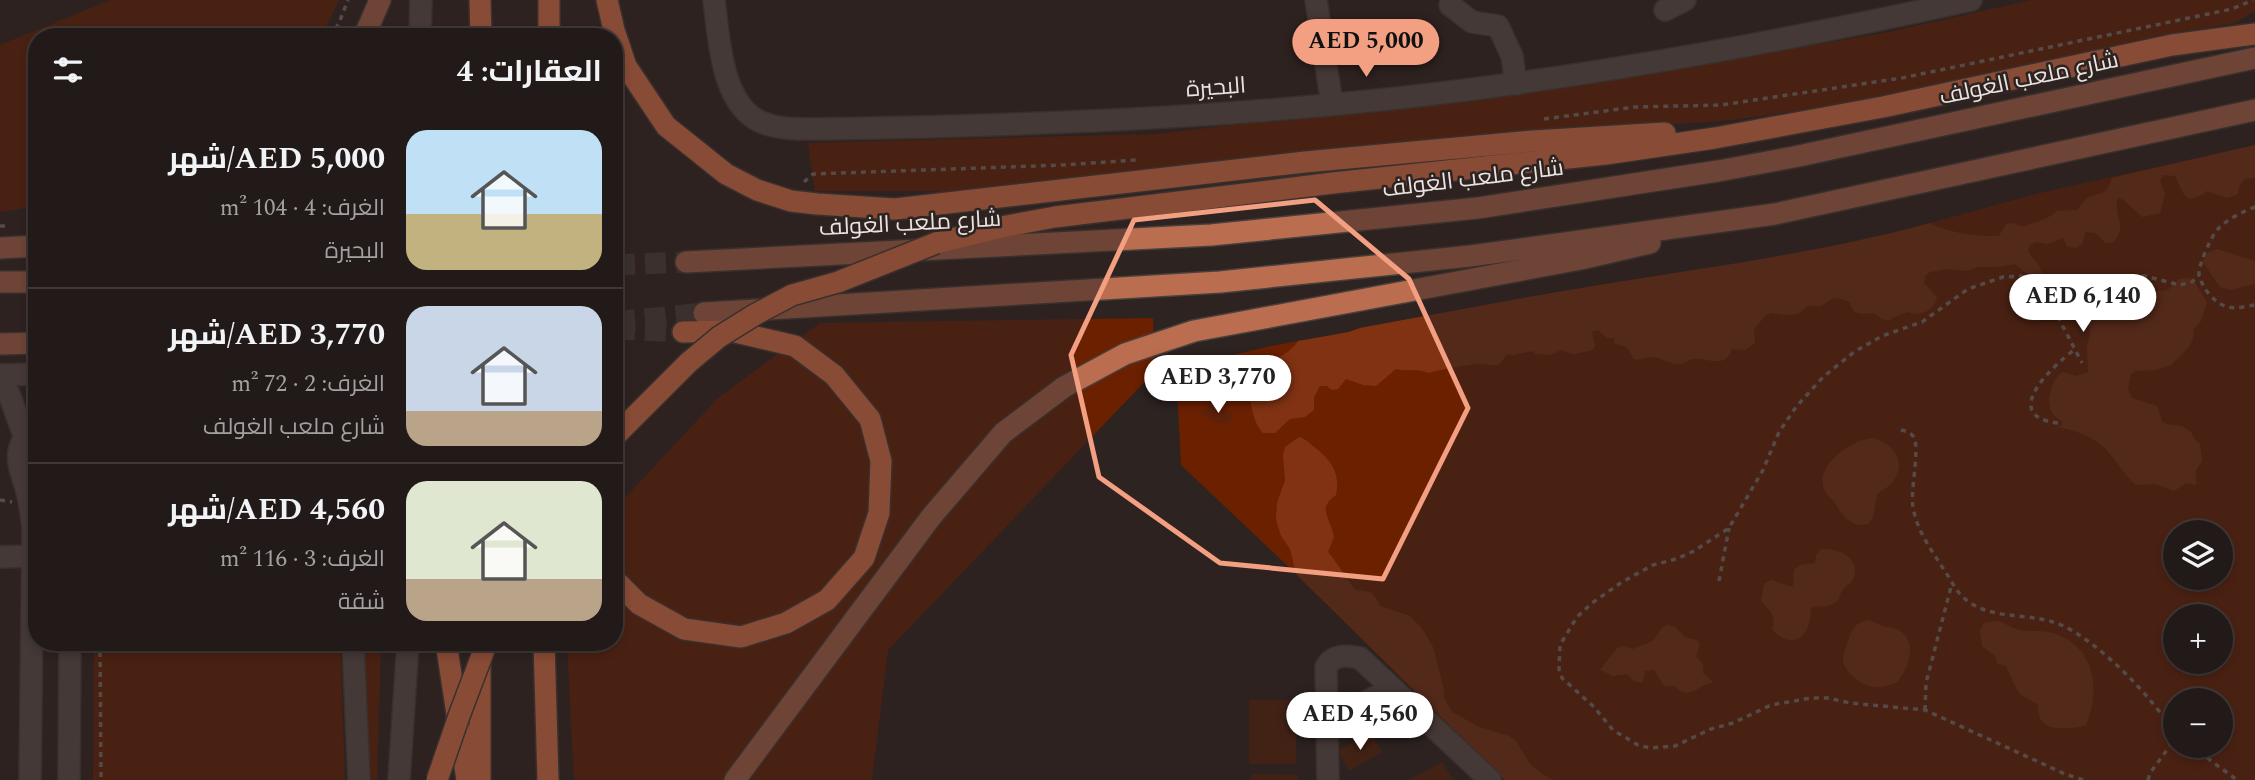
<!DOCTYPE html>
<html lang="ar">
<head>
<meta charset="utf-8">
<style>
	body { margin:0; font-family:Spectral,Cairo,serif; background:#2e2725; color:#f1f3f6; direction:rtl; height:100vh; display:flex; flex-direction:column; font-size:26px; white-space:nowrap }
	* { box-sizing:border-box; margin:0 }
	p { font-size:23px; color:#a2a1a2 }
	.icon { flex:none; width:38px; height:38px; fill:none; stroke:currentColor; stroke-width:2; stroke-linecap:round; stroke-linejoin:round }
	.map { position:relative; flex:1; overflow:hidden; direction:ltr }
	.drawer { position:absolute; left:28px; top:28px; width:595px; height:623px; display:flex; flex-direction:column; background:#221a18; border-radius:28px; box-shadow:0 4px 10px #0003,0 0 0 2px #3f3837; direction:rtl }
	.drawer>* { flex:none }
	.fabs { position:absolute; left:2163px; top:520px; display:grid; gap:14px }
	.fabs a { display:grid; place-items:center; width:70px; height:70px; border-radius:50%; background:#221a18; box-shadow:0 4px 10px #0003,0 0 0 2px #3f3837; font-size:35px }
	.price { position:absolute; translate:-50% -60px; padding:0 16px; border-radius:24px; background:#fff; color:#222; font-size:23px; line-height:46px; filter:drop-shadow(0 2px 4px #0008) }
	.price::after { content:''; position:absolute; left:50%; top:42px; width:21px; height:16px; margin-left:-10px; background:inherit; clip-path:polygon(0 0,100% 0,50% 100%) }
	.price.selected { background:#f39f82; color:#111 }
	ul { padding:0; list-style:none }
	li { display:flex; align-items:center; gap:21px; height:175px; padding:0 21px }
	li+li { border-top:2px solid #3f3837 }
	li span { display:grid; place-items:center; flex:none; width:196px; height:140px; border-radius:21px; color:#555 }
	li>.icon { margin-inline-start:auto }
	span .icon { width:84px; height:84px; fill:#fffc; stroke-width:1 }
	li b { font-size:30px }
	h2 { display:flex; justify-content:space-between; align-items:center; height:84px; padding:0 21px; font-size:30px }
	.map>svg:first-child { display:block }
	.green { fill:#6b2000; fill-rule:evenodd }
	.forest { fill:#813213 }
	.building { fill:#5e220a }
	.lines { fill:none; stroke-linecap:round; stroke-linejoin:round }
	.major-tunnel { stroke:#49403d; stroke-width:21; stroke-dasharray:21 10; stroke-linecap:butt }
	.highway-tunnel { stroke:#49403d; stroke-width:21; stroke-dasharray:21 10; stroke-linecap:butt }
	.minor-casing { stroke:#48403d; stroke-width:24 }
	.major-casing { stroke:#48403d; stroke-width:24 }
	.highway-casing { stroke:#48403d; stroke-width:24 }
	.path { stroke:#837a78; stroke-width:3.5; stroke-dasharray:5 5; stroke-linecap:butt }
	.minor { stroke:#625652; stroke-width:21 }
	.major { stroke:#bb6d50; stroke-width:21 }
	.highway { stroke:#f77c4f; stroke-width:21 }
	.highway-bridge-casing { stroke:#48403d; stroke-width:24; stroke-linecap:butt }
	.highway-bridge { stroke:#f77c4f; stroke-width:21 }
	.marked { fill:none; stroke:#f39f82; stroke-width:5; stroke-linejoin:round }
	.labels { text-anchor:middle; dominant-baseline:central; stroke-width:5; stroke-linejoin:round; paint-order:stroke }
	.street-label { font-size:23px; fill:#eae3e1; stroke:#2d2320 }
</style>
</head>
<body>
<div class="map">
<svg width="2255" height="780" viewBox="0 0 2255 780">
	<rect width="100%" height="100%" fill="#2d2320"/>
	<g class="green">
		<path d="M111,0h228l-18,37h-284v169l-37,6v-167z"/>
		<path d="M2032,0h223v11l-20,12 -74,12 -293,66 -136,19 -281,20 -303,29 -185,22h-148l-7,-48 347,-9 440,-51 294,-51z"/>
		<path d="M2255,145v635h-750l-209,-206 -115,-109 -5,-97 95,-22 78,-14 11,-4 244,-44 146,-22 133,-26 153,-42zM2175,532h46v46h-46zM2175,616h46v46h-46zM2175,700h46v46h-46z"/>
		<path d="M1153,318l2,53 -267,279 -16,130h-298l-7,-138h47v-132l104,-112 102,-75z"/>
		<path d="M94,642h246l5,138h-252z"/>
		<path d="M362,642h19l-4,138h-8z"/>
	</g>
	<g class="forest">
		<path d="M2255,145v33l-10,1 -5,5 -2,10 -11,4 -20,-7 -5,4 -12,4 -7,-6 -8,-17 -12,-1 -3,6 5,13 -5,19 -18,4 -18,-17 -6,-2c-6,19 12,27 -6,45h-6l-11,-10 -9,-1 -4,12 -6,4 -9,-2 -4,-8 -15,6 -12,-2 -6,3 -2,6c4,9 12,12 14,22l-6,3 -12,-4 -9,-8 -18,3h-19l-11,4 -18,-2 -19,3 -5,4 -1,7 13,14c-2,10 -11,17 -21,17 -7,0 -5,-3 -11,-1 -16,4 -15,14 -31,0 -12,1 -22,3 -24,-11l-11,-4 -7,1 -11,7h-13l-10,8 -13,1 -13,-2 -6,2 -12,14 1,14 -10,7 -13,-1c-7,21 -26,8 -39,10 -6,1 -9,6 -16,5 -9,0 -17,-8 -27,-7 -6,1 -10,3 -16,2l-7,-12 -12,-3 -1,-6h-7l-9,-8 -6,2 3,13 -2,5 -20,4 -12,-4 -12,5 -13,-1 -4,-3 -19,4 -6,-1 -8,11c-8,1 -16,-2 -24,-1 -16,2 -31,5 -47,9 -10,-5 -21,-1 -32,-4l-20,17 -13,-1 -17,-6 -8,10 -6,1 -5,-4h-7l-6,11v13l-9,7 -15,2 -15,14h-12c-11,-10 -17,-45 -12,-59 14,-14 37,-16 47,-33l51,-9 11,-4c82,-15 164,-31 246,-44 109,-18 218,-32 324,-61 17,10 50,14 69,13l7,-12 6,-1 12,4c13,-6 23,-7 33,-16l19,-1c6,-4 8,-11 14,-13 15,-6 16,-2 22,-19z"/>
		<path d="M2217,249l38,12v23l-25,6 -10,-3 -17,-25 5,-9z"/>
		<path d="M2099,277c23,-1 31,13 46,27h5l8,-13 10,-1 11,-11 11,-1 4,3 13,21 -6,19 -7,7 -1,10 -4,9 -18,18 -15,5 -20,1 -5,3 -3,15 4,9 25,8 5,15 4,3 16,2 9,6 5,9 4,3 2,17 -6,9v15l-10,-2 -12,8 -18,-7 -20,1c-11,-9 -16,-20 -25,-30 -13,-17 -33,-24 -53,-28l4,-2v-4c-2,-1 -8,-5 -9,-7 -9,-12 -1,-34 9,-42l15,4 11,-4 -1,-25 3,-15 -6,-18 8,-29z"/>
		<path d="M1299,437c7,2 9,5 14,9 17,13 28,26 23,49 -20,14 -5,23 -2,42l-6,15c6,6 25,36 27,37 5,2 12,2 17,4l9,13 29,10 11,11 12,20 11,43v8l8,14 27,15 30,9 7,5 14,23 12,10 11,6h-48l-209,-206 -6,-25 -9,-13 -5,-16 1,-17 8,-23 -2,-25 2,-8z"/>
		<path d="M1873,438c20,7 34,21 21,42 -4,7 -12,9 -17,15l-4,22 -5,7c-16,4 -26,-8 -33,-21 -2,-4 -8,-7 -10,-12 -13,-25 28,-52 48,-53z"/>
		<path d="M1821,549c14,-1 33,5 34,21 0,3 -1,8 -3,11 -2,3 -6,4 -8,7 -4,4 -4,10 -8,14 -7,7 -17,2 -25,6 -1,8 -1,17 -5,23 -9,15 -25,9 -34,-2 5,-14 -2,-17 -11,-28l3,-17 7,-4 22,7 1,-17 6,-5 15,-2 1,-8z"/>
		<path d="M1867,620c7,1 9,4 16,6 5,2 11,1 16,4 19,12 10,39 -2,52 -7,3 -14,6 -22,5 -12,-1 -31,-14 -32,-27 0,-6 3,-11 4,-16 5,-13 6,-20 20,-24z"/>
		<path d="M1999,621c7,3 14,8 21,9 11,2 22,0 33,3 42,14 48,55 33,92 -8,3 -15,3 -24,3 -17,1 -25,-7 -24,-24l-16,-8 -5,-6 -11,-24 -8,-2 -3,-8 -13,-10 -2,-15 4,-8z"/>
		<path d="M1667,625l8,2c12,11 5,9 22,13l3,4 -4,12 7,8v9l10,9c-15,3 -25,20 -38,4h-11l-10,-16 -9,1 -2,11c-8,1 -11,-2 -16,-8l-14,2 -13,-6 17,-22 5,-2 11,3 20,-8 8,-12z"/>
	</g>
	<g class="building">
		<path d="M2083,327l7,10 -8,5 -6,-11z"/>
		<path d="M1209,405l25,10 -6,10 -28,-10z"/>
		<rect x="1249" y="700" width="47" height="64"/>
		<path d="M1370,732l12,20 -33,19 -11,-20z"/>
		<path d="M1442,762l11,18h-44z"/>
		<path d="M1251,774l47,1v5h-47z"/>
	</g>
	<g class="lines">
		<g class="major-tunnel">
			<path d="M614,265l72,-3"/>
			<path d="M614,322l90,-9"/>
		</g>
		<path class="highway-tunnel" d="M614,329l69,3"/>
		<g class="minor-casing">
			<g id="minor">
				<path d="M714,0c5,38 7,104 47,122 19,8 40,7 60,7 233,-4 466,-13 697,-46 152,-21 303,-50 453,-83"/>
				<path d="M1316,0l16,104"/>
				<path d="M1450,5l22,17 26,4 14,30 4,28"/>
				<path d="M1665,10l20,-10"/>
				<path d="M420,37l1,-37"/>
				<path d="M0,375l37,-1"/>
				<path d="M0,377l9,17 16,44"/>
				<path d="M0,557l32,-1"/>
				<path d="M353,642l6,138"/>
				<path d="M1328,721l63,-32"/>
				<path d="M30,780l3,-251c-1,-12 -3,-23 -5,-34 -6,-24 -22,-50 9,-64"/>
				<path d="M69,780l1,-138"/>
				<path d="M399,780l9,-138"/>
				<path d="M1328,780l-2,-113c7,-13 21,-12 34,-9l130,122"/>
			</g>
		</g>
		<g class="major-casing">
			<g id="major">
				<path d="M364,37l16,-37"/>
				<path d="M0,248l37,-2"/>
				<path d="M686,262l525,-27 267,-27 240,-37 76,-14 461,-99"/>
				<path d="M0,282h37"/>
				<path d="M704,313l516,-31 250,-26 305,-42 480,-104"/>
				<path d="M0,344l37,-1"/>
				<path d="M735,780l196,-263 72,-84 61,-46 61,-33 69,-23 387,-72 69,-16"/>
			</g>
		</g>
		<g class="highway-casing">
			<g id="highway">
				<path d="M480,0l1,37"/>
				<path d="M549,0v37"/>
				<path d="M607,0l7,30 12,36 40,60 60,48 31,16 34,11 26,3 78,5 410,-47 228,-21 132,-8"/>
				<path d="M936,243l65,-16 54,-10 278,-34 273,-29 109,-16 168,-31 289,-62 83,-11"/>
				<path d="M614,579l25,25 45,25 57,8 45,-14 41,-23 37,-42 15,-45 2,-52 -11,-42 -36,-44 -39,-29 -64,-15 -48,1"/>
				<path d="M446,642l21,138"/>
				<path d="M544,642l4,138"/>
				<path d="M480,780v-118"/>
			</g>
		</g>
		<g class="path">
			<path d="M330,37l9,-14 9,-23"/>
			<path d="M1544,119l91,-12 86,-2 181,-27 330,-69 21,-9"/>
			<path d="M804,182l9,-8 250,-9 73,-5"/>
			<path d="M2255,207c-13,5 -28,12 -38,23 -6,7 -19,36 -18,45 3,13 16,29 29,32 8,2 19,-1 27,-2"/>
			<path d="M0,226h10"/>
			<path d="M2044,290l38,73"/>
			<path d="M2058,423c-60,-7 -5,-57 16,-73"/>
			<path d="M1901,430c5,1 11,3 13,8 6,12 -4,52 -1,69 4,25 20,45 33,66 5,7 9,16 15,22 24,26 65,17 95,28 38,13 100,77 119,112"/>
			<path d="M0,500l12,2"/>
			<path d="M1719,581l10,-53"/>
			<path d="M100,642l1,138"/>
			<path d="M1925,710l1,-27 26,-100"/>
			<path d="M2191,746l46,34"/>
			<path d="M2083,780l-18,-6 -140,-64 -75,-7 -22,-5h-17l-40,7 -38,18 -22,6 -36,17 -25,2 -12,-3 -25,-15 -19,-23 -32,-29 -3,-9 1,-24 17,-28 15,-14 30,-21 31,-17 23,-6 18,-8 35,-23 34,-58 16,-38 17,-25 27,-30 31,-25 28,-16 40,-14 46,-33 35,-12 18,-1 23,14 27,3 29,-5 27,-12h18l35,9 12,-3 7,-7"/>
			<path d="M2148,780l2,-7 25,-34"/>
		</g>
		<use href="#minor" class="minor"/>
		<use href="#major" class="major"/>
		<use href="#highway" class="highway"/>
		<g class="highway-bridge-casing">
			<g id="highway-bridge">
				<path d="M614,437l75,-75 30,-25 37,-23 36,-19 46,-13 98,-39"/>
				<path d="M437,780l22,-64 28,-74"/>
			</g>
		</g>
		<use href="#highway-bridge" class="highway-bridge"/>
	</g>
	<path d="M0 0H2255V780H0ZM1315,200l94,79 59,129 -85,171 -163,-16 -121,-86 -28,-122 63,-135z" fill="#2d2320" fill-opacity=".55" fill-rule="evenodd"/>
	<path class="marked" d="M1315,200l94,79 59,129 -85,171 -163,-16 -121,-86 -28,-122 63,-135z"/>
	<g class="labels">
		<g class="street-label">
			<text transform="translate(2029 79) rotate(-12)">شارع ملعب الغولف</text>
			<text transform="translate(1216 88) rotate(-4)">البحيرة</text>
			<text transform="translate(1473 179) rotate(-7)">شارع ملعب الغولف</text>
			<text transform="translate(910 224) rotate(-3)">شارع ملعب الغولف</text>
		</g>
	</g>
</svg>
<div class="fabs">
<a><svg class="icon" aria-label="layers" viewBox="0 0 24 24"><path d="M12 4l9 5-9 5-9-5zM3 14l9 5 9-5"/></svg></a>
<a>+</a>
<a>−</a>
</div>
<b class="price selected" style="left:1366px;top:79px">AED 5,000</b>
<b class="price" style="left:2083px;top:334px">AED 6,140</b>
<b class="price" style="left:1218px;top:415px">AED 3,770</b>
<b class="price" style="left:1360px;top:752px">AED 4,560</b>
<section class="drawer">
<h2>العقارات: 4<svg class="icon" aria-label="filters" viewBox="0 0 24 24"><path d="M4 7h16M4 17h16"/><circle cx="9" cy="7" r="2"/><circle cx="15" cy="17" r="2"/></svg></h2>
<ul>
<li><span style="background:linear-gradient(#bfe0f5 60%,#c2b280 0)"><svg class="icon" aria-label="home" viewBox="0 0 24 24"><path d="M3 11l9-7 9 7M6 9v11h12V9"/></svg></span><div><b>AED 5,000/شهر</b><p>الغرف: 4 · 104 m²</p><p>البحيرة</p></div></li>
<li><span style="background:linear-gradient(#c9d6e8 75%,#b9a48a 0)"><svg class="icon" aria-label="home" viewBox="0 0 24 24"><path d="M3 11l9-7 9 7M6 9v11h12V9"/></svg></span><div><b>AED 3,770/شهر</b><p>الغرف: 2 · 72 m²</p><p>شارع ملعب الغولف</p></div></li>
<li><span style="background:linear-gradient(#dfe7d0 70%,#b9a48a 0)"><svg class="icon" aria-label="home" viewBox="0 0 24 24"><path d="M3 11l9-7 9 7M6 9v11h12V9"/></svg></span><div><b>AED 4,560/شهر</b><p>الغرف: 3 · 116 m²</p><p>شقة</p></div></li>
</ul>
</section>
</div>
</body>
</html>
